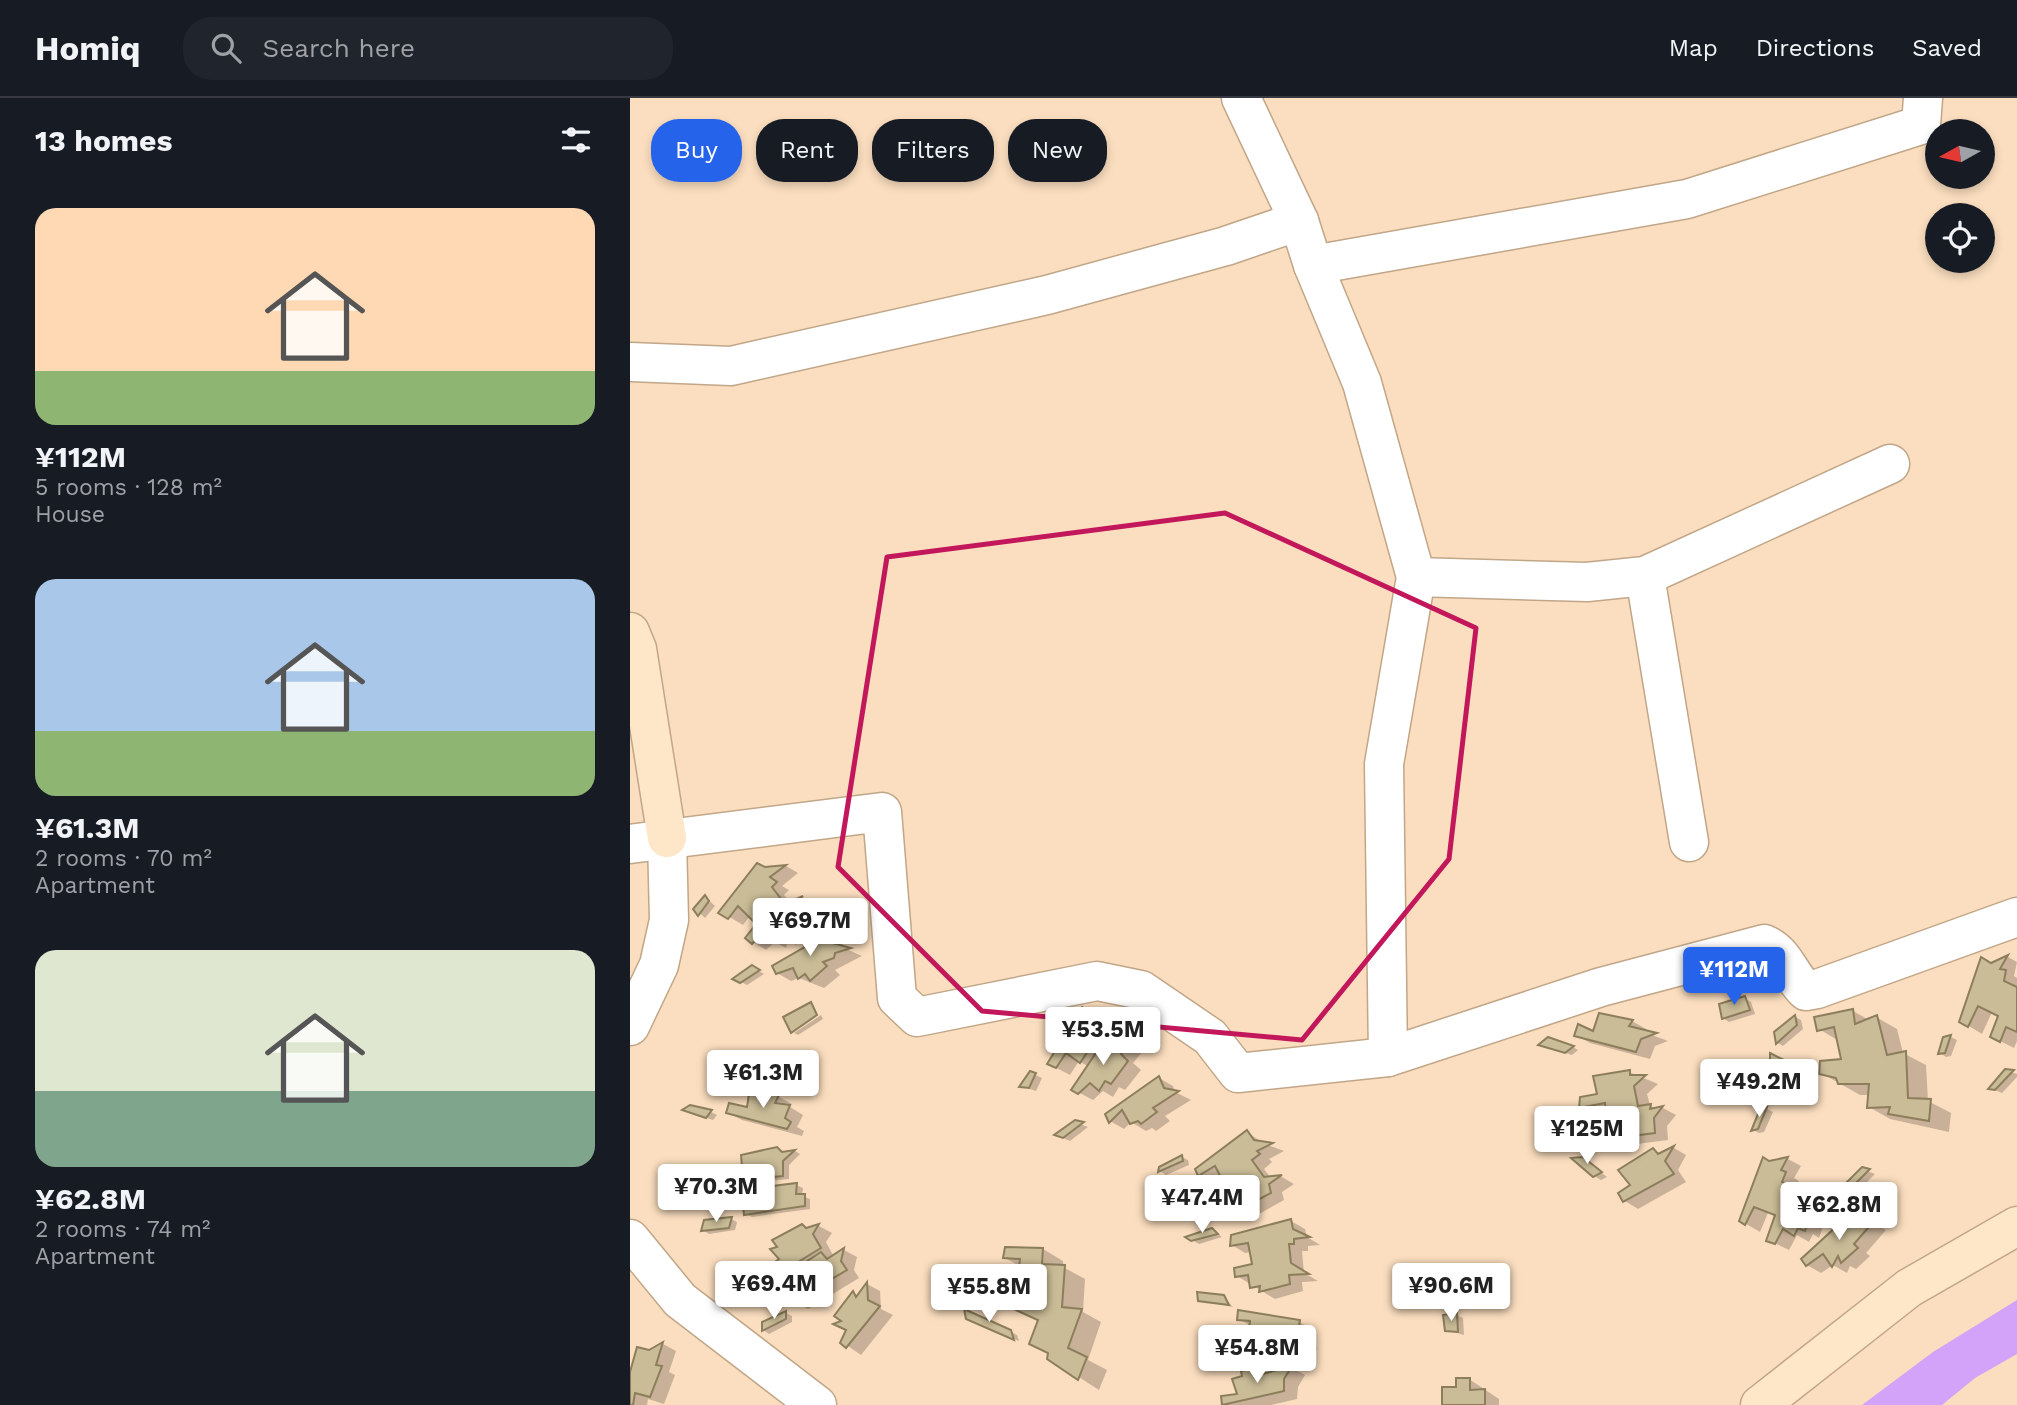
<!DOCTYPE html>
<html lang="en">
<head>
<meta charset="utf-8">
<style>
	body { margin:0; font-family:"Work Sans",sans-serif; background:#20242c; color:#f1f3f6; height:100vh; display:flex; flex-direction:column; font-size:26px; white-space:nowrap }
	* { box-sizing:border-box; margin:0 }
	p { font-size:23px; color:#9ea1a6 }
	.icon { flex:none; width:38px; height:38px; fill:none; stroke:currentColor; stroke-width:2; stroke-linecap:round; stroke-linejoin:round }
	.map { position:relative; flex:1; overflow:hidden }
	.sheet { display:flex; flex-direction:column; background:#171b24; width:630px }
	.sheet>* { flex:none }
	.banner { position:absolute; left:21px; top:21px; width:665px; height:63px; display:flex; gap:14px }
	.needle { width:46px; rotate:262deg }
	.controls { position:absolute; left:1295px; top:21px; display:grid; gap:14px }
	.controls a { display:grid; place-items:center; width:70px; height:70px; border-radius:50%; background:#171b24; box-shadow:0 4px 10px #0003; font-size:35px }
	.price { position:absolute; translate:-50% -60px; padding:0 16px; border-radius:7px; background:#fff; color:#222; font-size:23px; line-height:46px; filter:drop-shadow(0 2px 4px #0008) }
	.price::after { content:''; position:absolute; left:50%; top:42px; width:21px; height:16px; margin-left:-10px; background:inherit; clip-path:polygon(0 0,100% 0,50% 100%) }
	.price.selected { background:#2563eb; color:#fff }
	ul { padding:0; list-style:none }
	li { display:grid; align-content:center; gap:14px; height:371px; padding:0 35px }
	li span { display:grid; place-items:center; height:217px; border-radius:21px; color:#555 }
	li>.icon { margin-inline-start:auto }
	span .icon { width:126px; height:126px; fill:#fffc; stroke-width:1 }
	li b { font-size:30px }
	h2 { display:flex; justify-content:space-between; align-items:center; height:84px; padding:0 35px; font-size:30px }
	.chip { padding:0 24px; border-radius:28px; background:#171b24; box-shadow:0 4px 10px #0003; font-size:24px; line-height:63px }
	.chip.selected { background:#2563eb; color:#fff }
	header { display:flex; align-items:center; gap:42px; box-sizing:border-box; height:98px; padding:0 35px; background:#171b24; border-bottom:2px solid #363941 }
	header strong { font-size:33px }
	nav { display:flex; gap:38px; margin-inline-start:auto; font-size:24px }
	.search { width:490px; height:63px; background:#20242c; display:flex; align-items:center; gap:18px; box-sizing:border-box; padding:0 24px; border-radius:28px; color:#9ea1a6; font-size:26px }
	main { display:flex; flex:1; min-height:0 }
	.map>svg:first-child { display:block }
	.water { fill:#d2a3f8 }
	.shadow { fill:#0003 }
	.building { fill:#cabc97; stroke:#8c7e5c; stroke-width:2 }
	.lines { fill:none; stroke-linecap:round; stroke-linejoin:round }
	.street-casing { stroke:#c1a688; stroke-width:41 }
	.secondary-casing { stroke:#c1a688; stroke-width:41 }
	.street { stroke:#fff; stroke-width:38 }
	.secondary { stroke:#fee6c8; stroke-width:38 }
	.marked { fill:none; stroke:#c2185b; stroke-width:5; stroke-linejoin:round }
</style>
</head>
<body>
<header>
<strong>Homiq</strong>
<div class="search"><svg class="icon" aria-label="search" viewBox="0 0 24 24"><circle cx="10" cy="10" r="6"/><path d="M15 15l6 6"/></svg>Search here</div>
<nav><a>Map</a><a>Directions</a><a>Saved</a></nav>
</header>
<main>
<section class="sheet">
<h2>13 homes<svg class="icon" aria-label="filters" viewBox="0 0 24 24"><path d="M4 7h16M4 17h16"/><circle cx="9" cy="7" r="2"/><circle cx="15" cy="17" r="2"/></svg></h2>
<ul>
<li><span style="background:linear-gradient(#ffd9b3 75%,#8fb573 0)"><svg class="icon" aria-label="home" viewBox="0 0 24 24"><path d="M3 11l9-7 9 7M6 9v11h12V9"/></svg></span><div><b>¥112M</b><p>5 rooms · 128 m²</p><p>House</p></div></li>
<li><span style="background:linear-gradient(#a9c7e8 70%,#8fb573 0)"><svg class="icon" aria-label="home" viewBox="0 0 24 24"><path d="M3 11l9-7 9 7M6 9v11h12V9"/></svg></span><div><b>¥61.3M</b><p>2 rooms · 70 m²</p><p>Apartment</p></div></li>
<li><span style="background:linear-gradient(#dfe7d0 65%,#7fa58c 0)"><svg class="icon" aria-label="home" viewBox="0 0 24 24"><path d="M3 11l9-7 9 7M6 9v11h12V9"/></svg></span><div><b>¥62.8M</b><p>2 rooms · 74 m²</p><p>Apartment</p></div></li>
</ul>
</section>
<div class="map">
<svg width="1387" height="1307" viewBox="0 0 1387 1307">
	<rect width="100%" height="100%" fill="#fbdebf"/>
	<path class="water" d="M1387,1202v54l-42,24 -33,27h-80l71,-53z"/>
	<g class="shadow">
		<path d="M156,768l12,7 -16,13 7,4 -5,5 7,8 12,-5 12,8 -10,10 6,7 -15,22 -8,-4 -2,7 -11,-6 -9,8 -13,-8 5,-19 -8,-7 -7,9 -22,-13 44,-43z"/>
		<path d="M75,799l10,9 -10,12 -10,-9z"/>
		<path d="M199,837l13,8 2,5 18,8 -27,14 5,5 -16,13 -25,-10 -8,3 -14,-8z"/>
		<path d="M1378,859l9,5 -3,14 3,2v63l-3,7 -22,-11 8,-21 -8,-4 -10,22 -21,-13 31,-56z"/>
		<path d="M122,869l12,7 -17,11 -12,-6z"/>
		<path d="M1115,900l6,4 4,12 -26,8 -6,-4z"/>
		<path d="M453,912l13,7 13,-2 12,7 -9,7 7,5 -14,10 6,3 20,-3 12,7 -10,12 8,7 -16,20 -6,-3 -6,10 -10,-6 -10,9 -19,-10 15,-23 -10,-6 -9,14 -21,-11z"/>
		<path d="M1223,913l16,9 7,-3 21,12 6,24 23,12 2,36 23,12 -2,19 -59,-13 -21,-12 1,-12h-10l-39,-22 22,-12 -4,-20 -20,-12z"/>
		<path d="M191,917l2,4 -25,16 -4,-2z"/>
		<path d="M970,917l32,6 14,8 -2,3 24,9 -13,5 -5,13 -60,-16 -14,-8 18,-2z"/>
		<path d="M1165,919l6,3 2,9 -20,17 -5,-3 -2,-10z"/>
		<path d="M1321,939l6,3 -6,16 -5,1 -6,-4 4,-15z"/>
		<path d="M918,941l25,8 5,3 -6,5 -26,-8z"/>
		<path d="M1142,964l15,1 7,4 1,7z"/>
		<path d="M1375,972l12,4v3l-15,16 -12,-5z"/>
		<path d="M999,974l29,12 -11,10 3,11 6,4 7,-1 13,7 -9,11 1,14 -62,8 -14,-8 17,-12 -1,-16 -14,3 -13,-8z"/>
		<path d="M401,975l11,5 -6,13 -15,-5z"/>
		<path d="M529,980l14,8 2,6 16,8 -26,16 5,5 -14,10 -4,-3 -6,3 -15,-9 -7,7 -14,-8 -3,-6z"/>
		<path d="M121,997l28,2 13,7 -2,3 13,8 -6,12 7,4 -2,5 -60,-16 -14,-7 21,-4z"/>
		<path d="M60,1009l21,5 6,3 -4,5 -22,-7 -5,-3z"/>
		<path d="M1137,1011l6,3 -9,20 -5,1 -6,-3 8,-20z"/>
		<path d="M445,1024l13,5 -18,14 -7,-3z"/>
		<path d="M617,1034l16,11 21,8 -15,8 3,3 -8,7 7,9 11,-1 12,7 -12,8 2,8 -34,19 -31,-14 10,-17 -6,-11 -10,5 -13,-7z"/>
		<path d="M1044,1050l12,7 -8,15 8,12 -48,27 -13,-8 28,-51 9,4z"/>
		<path d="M147,1051l8,5 10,-3 5,3 -11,11v14l-48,5 -6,-4z"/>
		<path d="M552,1059l6,3 1,5 -23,10 -6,-4 1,-3z"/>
		<path d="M1158,1061l13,7 -7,12 5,3 -4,8 22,-3 13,8 -8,12 7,4 -10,28 -6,-4 -4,8 -12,-7 -8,15 -21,-10 9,-23 -9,-4 -8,19 -19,-11 29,-58z"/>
		<path d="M959,1065l18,14 -6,3 -7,-4z"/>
		<path d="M1232,1071l13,5 -18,18 -12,-6z"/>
		<path d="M166,1087l7,3 -1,8 8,3v10l-58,8 -6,-3z"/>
		<path d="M1219,1119l12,7 13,-1 12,7 -20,23 4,3 -14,13 -6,-3 -3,7 -14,-8 -12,8 -14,-8 -4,-5z"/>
		<path d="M101,1121l6,3 -2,8 -26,4 -6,-4z"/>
		<path d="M661,1123l14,8 2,8 13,8 -12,1v5h-6l2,22 14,8 -16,1 1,9 -28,8 -38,-23 17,-11 -2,-13 -7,1 -13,-8z"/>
		<path d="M172,1128l6,3 11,-3 13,7 -6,9 8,15 10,-7 13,7 -3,13 5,8 -51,31 -14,-8 10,-15 -4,-9 -13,7 -14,-8 9,-17 -2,-11z"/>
		<path d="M582,1132l10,7 -23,7 -10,-6z"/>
		<path d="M413,1151l20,12v6l22,12 -2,33 18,10 -13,38 19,10 -8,20 -50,-32 -10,-36 -48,-24 26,-1 4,-30 -16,-9z"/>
		<path d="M237,1186l13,7 1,18 12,6 -32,40 -19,-13 6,-12 -3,-9 9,-28 4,3z"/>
		<path d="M593,1199l10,10 -33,-7z"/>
		<path d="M156,1215l6,3v6l-23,12 -6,-4z"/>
		<path d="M826,1217l7,3 1,17 -18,-5z"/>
		<path d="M609,1221l60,3 14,8 -2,12 7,7 -25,-2 -2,6 -18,-3 -23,-14 1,-10z"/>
		<path d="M344,1224l36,9 7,4 2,6z"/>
		<path d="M33,1246l13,7 -7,21 6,3 -11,29 -16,-5 -1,6h-17v-26l19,-27z"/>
		<path d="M662,1270l13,7 -7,12 -1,12 -26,6h-47l-1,-8 16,-2 4,-22 18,-4 8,5z"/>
		<path d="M839,1281l30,20v6h-55z"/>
	</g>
	<g class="building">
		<path d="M127,765l8,4 21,-2 -16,12 7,5 -5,5 13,17 18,-8 -11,11 6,7 -17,25 -7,-5 -2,8 -10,-9 -10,11 -7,-6 11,-14 -18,-18 -10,13 -10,-6z"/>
		<path d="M75,797l4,6 -11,15 -5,-7z"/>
		<path d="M199,835l3,10 19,5 -16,5 -1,5 -11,4 4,4 -17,15 -5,-7 -7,5 -5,-11 -17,6 -4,-8z"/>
		<path d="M1378,857l-8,14 6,1 -2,11 13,6v45l-11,-5 -6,15 -10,-5 8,-21 -20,-10 -10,21 -9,-5 22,-65 10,6z"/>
		<path d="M122,867l8,5 -20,13 -8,-4z"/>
		<path d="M1115,898l5,14 -28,9 -3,-15z"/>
		<path d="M181,904l6,13 -26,18 -8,-16z"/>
		<path d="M452,909l10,9 17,-3 -9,7 7,5 -16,12 5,2 -16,24 -14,-10 -10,15 -9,-4z"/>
		<path d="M1223,911l2,15 22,-9 10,40 19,-4 2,47 23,1 -2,22 -41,-7 2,-7 -23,1 2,-24h-31l-2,-6 -17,-4 1,-13 21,-2 -7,-32 -17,4 -3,-14z"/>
		<path d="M969,915l34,7 -4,6 28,7 -16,6 -5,13 -62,-16 4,-12 15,7z"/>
		<path d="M1165,917l2,10 -21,19 -2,-12z"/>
		<path d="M1321,937l-6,18 -7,1 5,-17z"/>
		<path d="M918,939l26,9 -9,7 -27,-8z"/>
		<path d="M474,943l6,5 21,-4 -10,12 7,7 -17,23 -6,-3 -6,10 -9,-8 -12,11 -7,-4z"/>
		<path d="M1140,955l18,9 1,11 -19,-10z"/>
		<path d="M1375,971l9,1 -19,20 -7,-1z"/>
		<path d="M1000,972v5h16l-12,11 4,20 13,-2 -1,5 13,-3 -9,12 1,15 -64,8 -3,-11 19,-4 -2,-23 -26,5 1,-11 17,-3 -4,-18z"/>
		<path d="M400,973l6,2 -7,15 -10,-1z"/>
		<path d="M529,978l5,12 15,3 -26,17 4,4 -16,12 -3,-3 -8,3 -8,-14 -13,13 -4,-9z"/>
		<path d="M119,996l30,1 -4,8 15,2 -5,13 6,4 -4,7 -61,-16 3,-10 18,4z"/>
		<path d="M60,1007l22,5 -6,8 -24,-8z"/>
		<path d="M1137,1009l-9,22 -7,2 9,-22z"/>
		<path d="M445,1022l9,2 -21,16 -9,-3z"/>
		<path d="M617,1032l7,10 19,3 -16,8 3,3 -8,6 12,17 18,-2 -13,9 2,9 -36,19 -8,-14 -9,9 -7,-10 15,-10 -11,-21 -17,10 -3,-7z"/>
		<path d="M1044,1048l-9,15 9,13 -51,28 -5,-9 12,-8 -12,-15 35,-22 5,6z"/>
		<path d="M147,1049l5,5 13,-2 -12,11v15l-50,5 -1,-11 10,-3 -1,-12z"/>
		<path d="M552,1057l1,6 -25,11 1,-5z"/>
		<path d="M953,1059l19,15 -9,5 -22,-19z"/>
		<path d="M1133,1059l6,4 19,-4 -7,13 5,2 -4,10 17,7 18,-5 -9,15 8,2 -11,30 -7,-3 -4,8 -11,-7 -8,15 -9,-3 9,-26 -21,-8 -9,18 -6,-4z"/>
		<path d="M1232,1069l8,2 -20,20 -8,-2z"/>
		<path d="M167,1085l-1,11h9v12l-61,9 -1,-10h14l-2,-17z"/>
		<path d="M1219,1117l6,7 19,-1 -20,23 4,4 -17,15 -3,-7 -6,11 -9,-13 -17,12 -5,-7z"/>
		<path d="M102,1119l-3,11 -28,3 3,-11z"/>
		<path d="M661,1121l2,10 17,8 -16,2v5h-5l2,19 18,11 -20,1 1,9 -31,8 1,-6 -10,2 -2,-13 -13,2 -1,-9 18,-4 -4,-21 -18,3 1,-11z"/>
		<path d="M172,1126l4,4 13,-4 -6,10 8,14 -49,30 -4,-11 11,-8 -9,-10 7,-2 -5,-7z"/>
		<path d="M582,1130l6,6 -27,7 -6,-4z"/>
		<path d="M375,1149l38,1 -1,16 23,1 -3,42 20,2 -14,39 19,9 -9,23 -31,-21 1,-6 -19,-9 9,-24 -49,-22 7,-9 20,6 4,-36 -17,-1z"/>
		<path d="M214,1150l-3,13 6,9 -54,32 -5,-7 13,-9 -6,-17 26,-17 6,7z"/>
		<path d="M237,1184l1,18 12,6 -34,42 -6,-5 6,-13 -13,-6 8,-3 -7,-5 19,-25 3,6z"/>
		<path d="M567,1194l27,3 5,10 -31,-4z"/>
		<path d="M334,1211l47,21 3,10 -48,-21z"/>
		<path d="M608,1212l62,10 -2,13 10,10 -29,-3 -2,6 -20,-3 2,-9 -11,3 2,-16 -13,-1z"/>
		<path d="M156,1213v8l-24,12v-9z"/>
		<path d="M827,1215l1,19 -13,-1 -2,-16z"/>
		<path d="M33,1244l-7,23 6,1 -12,31 -15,-4 -2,12h-3v-33l7,-25 12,3z"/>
		<path d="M662,1268l-8,13v12l-62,14 -1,-9 16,-2 -5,-15 10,-3 -1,-5 20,-4 -2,8z"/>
		<path d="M826,1280h14v12l15,-1v16h-43v-18h14z"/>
	</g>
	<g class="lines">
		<g class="street-casing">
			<g id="street">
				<path d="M611,0l58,123 14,44 49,118 54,194 -32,187 4,293"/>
				<path d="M683,167l374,-66 234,-74 2,-27"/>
				<path d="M0,264l101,4 316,-71 179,-49 73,-25"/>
				<path d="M1015,478l44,266"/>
				<path d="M786,479l171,5 58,-6 245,-112"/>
				<path d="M0,746l252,-32 15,186 20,19 180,-36 44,9 69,47 28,36 150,-16 213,-70 163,-43c21,8 26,32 42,47l11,-2 200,-72"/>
				<path d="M0,928l29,-61 10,-45 -2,-82"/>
				<path d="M0,1141l50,61 137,105"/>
			</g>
		</g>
		<g class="secondary-casing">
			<g id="secondary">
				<path d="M0,534l7,17 30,189"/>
				<path d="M1130,1307l149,-117 108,-62"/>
			</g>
		</g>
		<use href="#street" class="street"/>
		<use href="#secondary" class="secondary"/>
	</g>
	<path class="marked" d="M595,415l251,115 -27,231 -147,181 -320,-29 -144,-144 49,-310z"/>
</svg>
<div class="controls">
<a><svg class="needle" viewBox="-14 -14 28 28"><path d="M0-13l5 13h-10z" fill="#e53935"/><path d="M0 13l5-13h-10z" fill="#9ea1a6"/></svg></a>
<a><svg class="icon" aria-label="locate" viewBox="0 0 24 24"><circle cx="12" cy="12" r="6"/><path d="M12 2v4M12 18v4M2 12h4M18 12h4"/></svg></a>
</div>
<b class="price" style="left:180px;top:860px">¥69.7M</b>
<b class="price selected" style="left:1104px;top:909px">¥112M</b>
<b class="price" style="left:473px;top:969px">¥53.5M</b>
<b class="price" style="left:133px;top:1012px">¥61.3M</b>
<b class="price" style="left:1129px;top:1021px">¥49.2M</b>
<b class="price" style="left:957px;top:1068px">¥125M</b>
<b class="price" style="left:86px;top:1126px">¥70.3M</b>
<b class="price" style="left:572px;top:1137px">¥47.4M</b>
<b class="price" style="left:1209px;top:1144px">¥62.8M</b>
<b class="price" style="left:144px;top:1223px">¥69.4M</b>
<b class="price" style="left:821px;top:1225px">¥90.6M</b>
<b class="price" style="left:359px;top:1226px">¥55.8M</b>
<b class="price" style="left:627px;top:1287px">¥54.8M</b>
<div class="banner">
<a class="chip selected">Buy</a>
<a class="chip">Rent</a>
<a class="chip">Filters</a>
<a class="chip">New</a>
</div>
</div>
</main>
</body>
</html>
